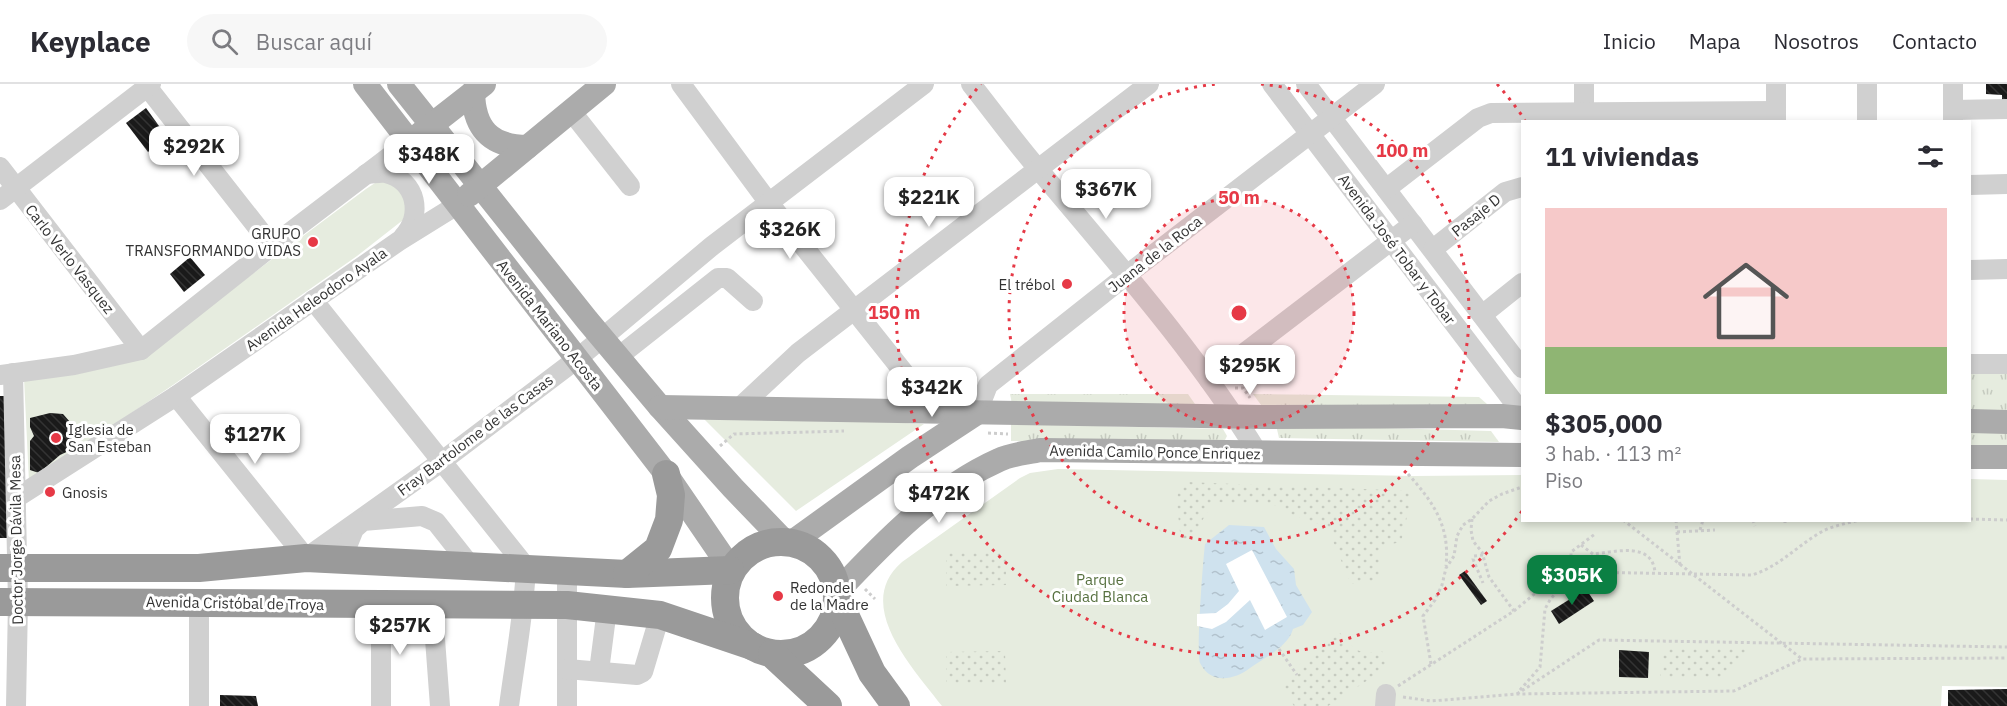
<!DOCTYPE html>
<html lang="es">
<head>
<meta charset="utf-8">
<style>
	body { margin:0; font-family:"IBM Plex Sans",sans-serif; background:#f7f7f7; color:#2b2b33; height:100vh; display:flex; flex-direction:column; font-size:22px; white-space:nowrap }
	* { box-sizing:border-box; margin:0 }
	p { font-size:20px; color:#7c7c81 }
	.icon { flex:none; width:33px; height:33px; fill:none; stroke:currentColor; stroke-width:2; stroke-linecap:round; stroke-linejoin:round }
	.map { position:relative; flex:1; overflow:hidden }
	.drawer { position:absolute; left:1521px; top:36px; width:450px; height:402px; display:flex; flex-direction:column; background:#fff; border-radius:0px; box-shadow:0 3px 9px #0003 }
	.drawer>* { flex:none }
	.price { position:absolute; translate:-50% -51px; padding:0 14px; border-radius:12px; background:#fff; color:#222; font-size:20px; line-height:39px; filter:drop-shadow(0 2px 3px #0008) }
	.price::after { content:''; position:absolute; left:50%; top:36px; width:18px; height:14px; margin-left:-9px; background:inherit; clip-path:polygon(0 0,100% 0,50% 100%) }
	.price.on { background:#0b8043; color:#fff }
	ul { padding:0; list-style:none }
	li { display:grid; align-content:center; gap:12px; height:318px; padding:0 24px }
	li span { display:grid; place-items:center; height:186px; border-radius:0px; color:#555 }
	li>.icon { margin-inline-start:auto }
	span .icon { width:108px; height:108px; fill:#fffc; stroke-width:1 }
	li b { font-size:26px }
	h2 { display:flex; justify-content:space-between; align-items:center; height:72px; padding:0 24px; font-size:26px }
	header { display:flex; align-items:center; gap:36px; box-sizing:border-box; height:84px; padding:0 30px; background:#fff; border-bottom:2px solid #e1e1e2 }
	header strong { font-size:28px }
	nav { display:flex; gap:33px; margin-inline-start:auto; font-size:21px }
	.search { width:420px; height:54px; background:#f7f7f7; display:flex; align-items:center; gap:15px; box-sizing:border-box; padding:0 21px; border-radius:33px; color:#7c7c81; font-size:22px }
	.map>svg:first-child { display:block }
	.grass { fill:url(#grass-tufts) }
	.park { fill:#e6ecdf }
	.garden { fill:url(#garden-dots) }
	.water { fill:url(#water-ripples) }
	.pier { fill:#fff }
	.building { fill:url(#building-back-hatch) }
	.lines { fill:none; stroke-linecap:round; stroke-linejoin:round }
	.path { stroke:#cdcdcd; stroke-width:3; stroke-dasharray:3 3; stroke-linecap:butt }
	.minor { stroke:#d0d0d0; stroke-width:20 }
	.major { stroke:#ababab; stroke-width:24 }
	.highway { stroke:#9a9a9a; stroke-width:28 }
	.ring { fill:none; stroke:#e63946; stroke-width:3; stroke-dasharray:3 6 }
	.poi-dot { fill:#e63946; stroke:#fff; stroke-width:2 }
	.labels { text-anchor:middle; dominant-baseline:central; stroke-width:6; stroke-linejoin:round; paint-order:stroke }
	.street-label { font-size:15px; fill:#333; stroke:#fff }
	.poi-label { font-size:15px; fill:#333; stroke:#fff; text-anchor:start }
	.park-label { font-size:15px; fill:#56703f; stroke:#fff }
	.centre { fill:#e63946; stroke:#fff; stroke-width:3 }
	.ring-label { font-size:18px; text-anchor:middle; font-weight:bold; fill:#e63946; stroke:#fff; stroke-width:6; stroke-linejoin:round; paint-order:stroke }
</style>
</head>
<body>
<header>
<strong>Keyplace</strong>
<div class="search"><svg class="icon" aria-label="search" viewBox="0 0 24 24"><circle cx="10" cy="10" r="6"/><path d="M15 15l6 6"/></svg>Buscar aquí</div>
<nav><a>Inicio</a><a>Mapa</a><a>Nosotros</a><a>Contacto</a></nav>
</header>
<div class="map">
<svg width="2007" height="622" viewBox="0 0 2007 622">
	<defs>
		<pattern id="grass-tufts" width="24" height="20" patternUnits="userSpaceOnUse" patternTransform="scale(1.5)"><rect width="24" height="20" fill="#e6ecdf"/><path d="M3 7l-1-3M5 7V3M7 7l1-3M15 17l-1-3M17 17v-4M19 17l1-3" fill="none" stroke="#c6cbc0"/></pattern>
		<pattern id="garden-dots" width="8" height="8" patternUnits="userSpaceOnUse" patternTransform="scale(1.5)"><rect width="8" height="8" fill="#e6ecdf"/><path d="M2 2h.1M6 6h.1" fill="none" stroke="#c6cbc0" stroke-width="1.8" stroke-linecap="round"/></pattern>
		<pattern id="water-ripples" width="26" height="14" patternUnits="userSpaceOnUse" patternTransform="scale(1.5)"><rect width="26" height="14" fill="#cfe2ee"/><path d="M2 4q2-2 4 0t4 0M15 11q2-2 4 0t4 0" fill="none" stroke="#b2c2cd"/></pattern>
		<pattern id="building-back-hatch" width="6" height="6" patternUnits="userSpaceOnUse" patternTransform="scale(1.5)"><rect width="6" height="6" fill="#1a1a1a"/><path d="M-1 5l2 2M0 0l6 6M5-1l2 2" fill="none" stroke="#333"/></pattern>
	</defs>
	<rect width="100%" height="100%" fill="#fff"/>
	<g class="grass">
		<path d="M1970,287h37v42l-37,2z"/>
		<path d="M1010,310h178l9,13 -185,-3z"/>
		<path d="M1253,310l226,3 8,7 -1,8 -222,-3z"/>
		<path d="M1011,340l212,5 4,7 -3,6 -213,-1z"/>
		<path d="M1276,341l215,6 8,11 -220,-4z"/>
		<path d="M1970,348h37v16l-37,-1z"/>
	</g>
	<g class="park">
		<path d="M387,95l23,20 -7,21 -46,36 -184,129 -144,97 -5,-104 117,-21 225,-168 12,-8z"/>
		<path d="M714,329l210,11 -128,87 -92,-92z"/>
		<path d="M1058,385l356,7 108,-1v45h448v-41l37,1v207l-65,-1 -1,20h-999c-28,-37 -90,-101 -40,-144l118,-84 10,-5z"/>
	</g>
	<g class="garden">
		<path d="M1186,398l227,9 -12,51 -19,4 -3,17 2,19 -30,2 -24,-57 -37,-13 -7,-8 -69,-4 -25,39h-8l-4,-36 1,-17z"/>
		<path d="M946,468h60v33l-60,1z"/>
		<path d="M1340,549c15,18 18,22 42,18l6,16 -60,39h-34l-12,-19 19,-15 -3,-6z"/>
		<path d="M1662,563l91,1 -29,31 -64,-2z"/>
		<path d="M1005,567l1,33 -60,1v-33z"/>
	</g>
	<path class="water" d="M1229,441l35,2 12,22 18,20 2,16 16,27 -9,13 -10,4c-5,18 -28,28 -43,39 -16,12 -39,17 -50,-5 -4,-11 3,-102 5,-119z"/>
	<path class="pier" d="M1252,466l35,67 -22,13 -15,-30 -24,22 -14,7 -15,-3v-12l19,-1 12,-9 11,-13 -13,-27z"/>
	<g class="building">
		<path d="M1986,0h21v17h-5v-6l-16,-1z"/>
		<path d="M146,24l21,29 -19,15 -22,-29z"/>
		<path d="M190,173l15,18 -21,17 -14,-18z"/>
		<path d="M0,312h8l1,142h-9z"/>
		<path d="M50,329l13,1 7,8 6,12v10l-3,5 -13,6 -21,18 -9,-3v-29l4,-5 -4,-9v-9z"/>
		<path d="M1465,487l22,30 -6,4 -22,-30z"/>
		<path d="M1586,505l8,12 -35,23 -8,-13z"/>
		<path d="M1619,566l30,2 -1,26 -29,-1z"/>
		<path d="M2007,605v17h-59v-16z"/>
		<path d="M220,611l36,1 2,10h-38z"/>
	</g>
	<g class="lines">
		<g class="path">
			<path d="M1235,304h8l7,10"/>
			<path d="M988,349l20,1"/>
			<path d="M720,362l14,-12 110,-3"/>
			<path d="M1408,390c26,29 42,52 38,92"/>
			<path d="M1472,435l-1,11 2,11 9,11 7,25 25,34"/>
			<path d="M1970,435l37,1"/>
			<path d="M1623,436l179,139 205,-1"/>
			<path d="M1676,436l4,46"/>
			<path d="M1753,436l2,6"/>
			<path d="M1785,436v5"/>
			<path d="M1700,446l3,-10"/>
			<path d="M1677,448l38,-2"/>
			<path d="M821,461l19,18"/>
			<path d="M1581,461l12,9c22,-2 60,-13 62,19"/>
			<path d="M1483,471l-9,1 -1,3 10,24"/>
			<path d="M865,505l10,10"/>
			<path d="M1279,565l18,26"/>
			<path d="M1431,580l-8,-48 12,-16 7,-15 4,-17 8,-12 3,-20 6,-11 9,-6 17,-18 13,-7 20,-7"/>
			<path d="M1398,602l116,-75 30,-25 15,-8 21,-6 172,3c26,-8 43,-27 66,-41 12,-8 27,-10 41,-14"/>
			<path d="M1520,606l20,-23 5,-58 5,-9 21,-26v-22l24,-18"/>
			<path d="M1517,610l82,-54 408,7"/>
			<path d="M1403,613l28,4 86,-7 217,-3 68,-32"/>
		</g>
		<g class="minor">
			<path d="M145,0l127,162"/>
			<path d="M681,0l88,119 144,181 20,27"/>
			<path d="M971,0c23,29 44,58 68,86 76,91 156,181 219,283"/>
			<path d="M1272,0l250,329"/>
			<path d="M1306,0l216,284"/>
			<path d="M1776,0v38"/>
			<path d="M1867,0v38"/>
			<path d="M1953,0v38"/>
			<path d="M1953,26l54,-1"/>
			<path d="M571,27l59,75"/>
			<path d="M1584,38v-38"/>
			<path d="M0,83l141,183"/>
			<path d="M366,90c6,0 14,-2 20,-1 31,8 37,42 17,64"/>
			<path d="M1970,101l37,-1"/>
			<path d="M1386,105l92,-71 13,-5 285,-2"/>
			<path d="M0,116l151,-116"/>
			<path d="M1433,165l72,-57 17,-5"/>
			<path d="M1970,186l37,-1"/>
			<path d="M313,216l213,267c-2,47 -11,93 -17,139"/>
			<path d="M1482,231l40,-32"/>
			<path d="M618,273l100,-79h9l26,23"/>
			<path d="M1970,280h37"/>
			<path d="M13,289l5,229 -2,104"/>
			<path d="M0,291l74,-10 67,-15 131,-104 138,-105"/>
			<path d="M1209,296l204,-156"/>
			<path d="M176,312l130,162 135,-96 136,-103 135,-113 212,-162"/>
			<path d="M739,324l59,-55 351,-269"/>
			<path d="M977,329l11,-28 140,-111 247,-190"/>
			<path d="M16,414l160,-102 223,-155 58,-36"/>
			<path d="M342,475l12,-30 9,-8 59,-5 14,6 34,43"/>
			<path d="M567,487v135"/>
			<path d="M199,518v104"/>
			<path d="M381,521v101"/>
			<path d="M435,555l5,67"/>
			<path d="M567,585l70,6 6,-3 17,-57"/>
			<path d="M599,587l8,-62"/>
			<path d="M1385,622l1,-12"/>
		</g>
		<g class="major">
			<path d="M365,0l301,390 65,95"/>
			<path d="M399,0l188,236 73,87 73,81 52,54"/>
			<path d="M473,8c1,37 17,54 54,55"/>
			<path d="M420,50l64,-50"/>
			<path d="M469,111l135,-111"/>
			<path d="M660,323l603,10 239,-1 20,2"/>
			<path d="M1970,337l37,1"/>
			<path d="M1970,373h37"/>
			<path d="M791,459l119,-86 67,-44"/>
			<path d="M837,508c47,-50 99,-104 162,-132 12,-6 28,-7 41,-10l482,5"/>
		</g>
		<g class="highway">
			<circle cx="781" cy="514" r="56"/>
			<path d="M0,484h199l107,-10 321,16 103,-4"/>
			<path d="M627,490l31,-25 11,-29 2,-25 -5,-21"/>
			<path d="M837,514l35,75 24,33"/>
			<path d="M0,518l567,3 93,10 92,31"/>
			<path d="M772,570l56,52"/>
		</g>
	</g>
	<circle cx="1239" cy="229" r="115" fill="#e63946" fill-opacity=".12"/>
	<g class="ring">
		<circle cx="1239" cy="229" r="115"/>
		<path d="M1261 0A230 230 0 1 1 1217 0"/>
		<path d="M1522 427A345 345 0 1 1 981 0M1497 0A345 345 0 0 1 1525 36"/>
	</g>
	<g class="poi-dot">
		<circle cx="313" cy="158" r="6"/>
		<circle cx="1067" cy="200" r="6"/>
		<circle cx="56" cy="354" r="6"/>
		<circle cx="50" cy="408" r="6"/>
		<circle cx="778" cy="512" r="6"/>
	</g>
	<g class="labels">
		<g class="street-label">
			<text transform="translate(1476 131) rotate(-39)">Pasaje D</text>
			<text transform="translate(1397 165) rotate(53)">Avenida José Tobar y Tobar</text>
			<text transform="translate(1155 170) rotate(-38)">Juana de la Roca</text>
			<text transform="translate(70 175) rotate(52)">Carlo Verlo Vasquez</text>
			<text transform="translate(316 215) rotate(-35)">Avenida Heleodoro Ayala</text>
			<text transform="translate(550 241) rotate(52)">Avenida Mariano Acosta</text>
			<text transform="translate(475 351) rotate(-37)">Fray Bartolome de las Casas</text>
			<text transform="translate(1155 368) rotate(1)">Avenida Camilo Ponce Enriquez</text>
			<text transform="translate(16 456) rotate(-91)">Doctor Jorge Dávila Mesa</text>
			<text transform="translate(235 519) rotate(1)">Avenida Cristóbal de Troya</text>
		</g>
		<g class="poi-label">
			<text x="301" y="149" text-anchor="end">GRUPO<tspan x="301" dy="17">TRANSFORMANDO VIDAS</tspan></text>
			<text x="1055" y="200" text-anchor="end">El trébol</text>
			<text x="68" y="345">Iglesia de<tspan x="68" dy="17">San Esteban</tspan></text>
			<text x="62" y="408">Gnosis</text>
			<text x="790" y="503">Redondel<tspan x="790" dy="17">de la Madre</tspan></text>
		</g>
		<g class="park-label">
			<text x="1100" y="495">Parque<tspan x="1100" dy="17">Ciudad Blanca</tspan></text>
		</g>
	</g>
	<circle cx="1239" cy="229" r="9" class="centre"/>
	<g class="ring-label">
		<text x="1402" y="73">100 m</text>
		<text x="1239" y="120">50 m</text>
		<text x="894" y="235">150 m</text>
	</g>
</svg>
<b class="price" style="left:194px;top:93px">$292K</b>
<b class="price" style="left:429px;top:101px">$348K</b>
<b class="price" style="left:1106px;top:136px">$367K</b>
<b class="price" style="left:929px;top:144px">$221K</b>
<b class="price" style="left:790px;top:176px">$326K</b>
<b class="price" style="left:1250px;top:312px">$295K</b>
<b class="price" style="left:932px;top:334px">$342K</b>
<b class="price" style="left:255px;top:381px">$127K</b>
<b class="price" style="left:939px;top:440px">$472K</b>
<b class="price on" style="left:1572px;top:522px">$305K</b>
<b class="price" style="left:400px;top:572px">$257K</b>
<section class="drawer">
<h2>11 viviendas<svg class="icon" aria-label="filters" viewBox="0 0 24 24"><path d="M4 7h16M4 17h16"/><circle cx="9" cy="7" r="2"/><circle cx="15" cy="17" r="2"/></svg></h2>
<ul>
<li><span style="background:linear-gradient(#f6c9c9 75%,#8fb573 0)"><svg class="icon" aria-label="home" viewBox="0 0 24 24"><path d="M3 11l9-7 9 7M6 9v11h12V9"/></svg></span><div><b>$305,000</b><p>3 hab. · 113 m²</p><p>Piso</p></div></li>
</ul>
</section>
</div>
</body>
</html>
